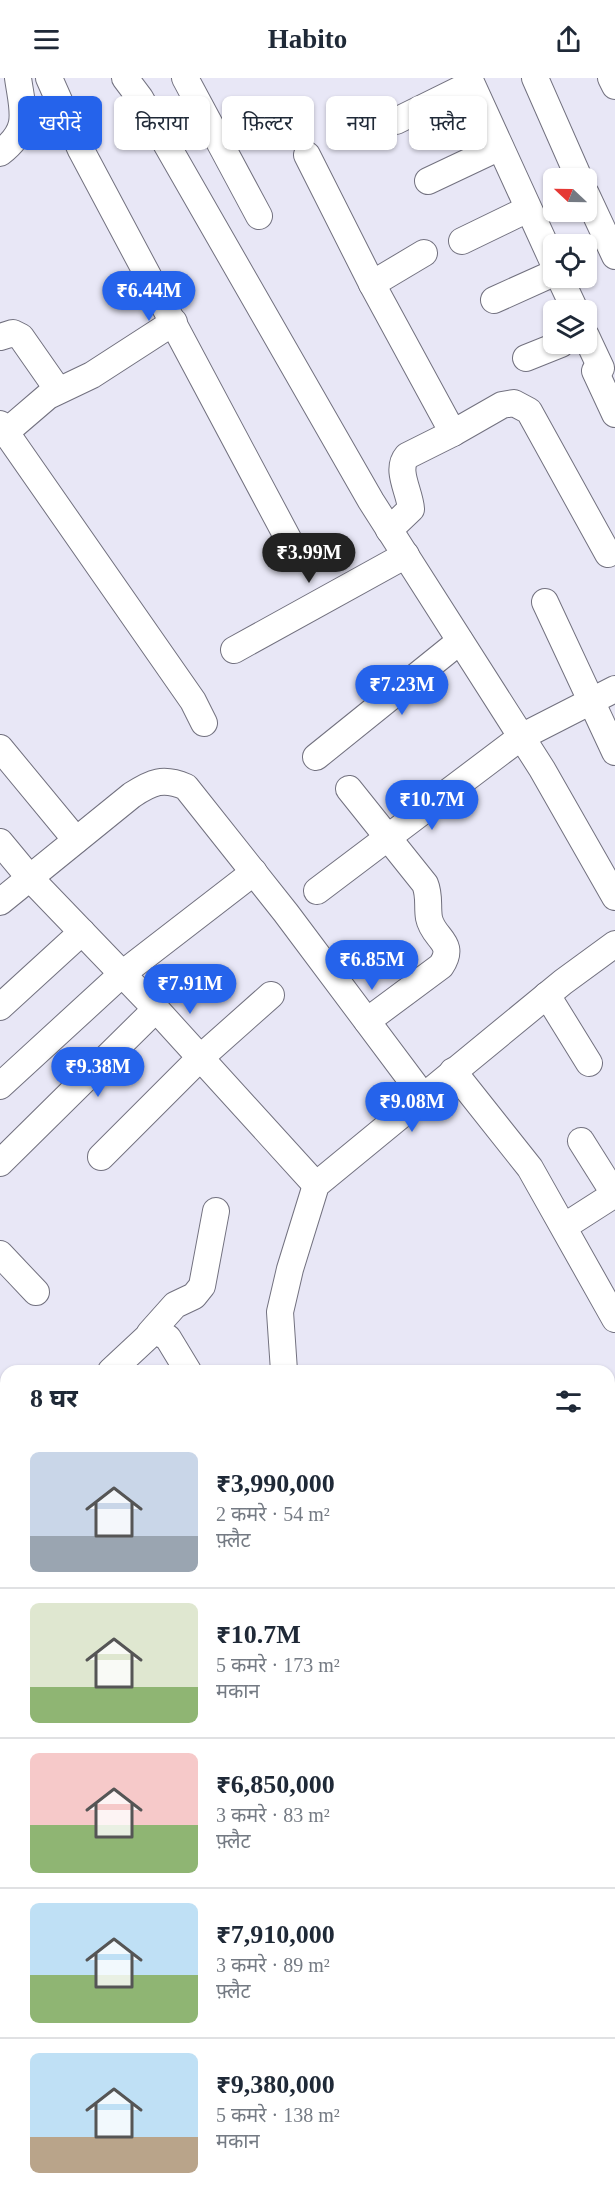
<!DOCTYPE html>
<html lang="hi">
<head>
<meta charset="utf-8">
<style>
	body { margin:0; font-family:"Times New Roman","Noto Sans Devanagari",serif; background:#f6f6f7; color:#1f2937; height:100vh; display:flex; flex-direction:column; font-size:22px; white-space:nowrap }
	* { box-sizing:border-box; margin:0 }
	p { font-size:20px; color:#747a83 }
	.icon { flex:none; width:33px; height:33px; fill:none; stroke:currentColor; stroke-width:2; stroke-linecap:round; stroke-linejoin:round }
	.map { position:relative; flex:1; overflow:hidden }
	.panel { position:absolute; left:0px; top:1287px; width:615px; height:834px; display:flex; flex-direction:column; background:#fff; border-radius:18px 18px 0 0; box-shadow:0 2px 4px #0004 }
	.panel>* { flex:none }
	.guide { position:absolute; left:18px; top:18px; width:579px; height:54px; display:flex; gap:12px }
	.needle { width:39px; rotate:292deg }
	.buttons { position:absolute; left:543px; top:90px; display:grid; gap:12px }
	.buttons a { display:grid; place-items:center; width:54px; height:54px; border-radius:9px; background:#fff; box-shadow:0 2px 4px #0004; font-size:30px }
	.price { position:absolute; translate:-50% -51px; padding:0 14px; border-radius:21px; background:#2563eb; color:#fff; font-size:20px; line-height:39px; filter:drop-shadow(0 2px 3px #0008) }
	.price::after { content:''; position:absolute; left:50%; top:36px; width:18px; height:14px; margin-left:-9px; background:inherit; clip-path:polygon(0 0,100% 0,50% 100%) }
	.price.active { background:#222; color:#fff }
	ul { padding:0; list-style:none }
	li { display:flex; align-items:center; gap:18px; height:150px; padding:0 30px }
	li+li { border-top:2px solid #e0e1e3 }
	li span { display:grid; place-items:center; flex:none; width:168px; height:120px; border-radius:9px; color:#555 }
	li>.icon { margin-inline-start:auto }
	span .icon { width:72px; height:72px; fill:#fffc; stroke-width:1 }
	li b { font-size:26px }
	h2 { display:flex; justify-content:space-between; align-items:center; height:72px; padding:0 30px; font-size:26px }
	.pill { padding:0 21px; border-radius:9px; background:#fff; box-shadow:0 2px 4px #0004; font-size:21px; line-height:54px }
	.pill.active { background:#2563eb; color:#fff }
	header { display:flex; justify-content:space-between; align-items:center; height:78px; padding:0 30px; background:#fff; font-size:27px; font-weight:600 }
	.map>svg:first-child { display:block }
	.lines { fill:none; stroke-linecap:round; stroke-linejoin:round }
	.minor-casing { stroke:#72717f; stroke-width:28 }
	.minor { stroke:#fff; stroke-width:26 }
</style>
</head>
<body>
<header><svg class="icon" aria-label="menu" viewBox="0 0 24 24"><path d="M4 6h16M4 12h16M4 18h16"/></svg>Habito<svg class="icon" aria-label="share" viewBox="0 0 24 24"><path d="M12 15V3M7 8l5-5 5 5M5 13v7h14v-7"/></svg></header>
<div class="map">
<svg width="615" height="2121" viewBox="0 0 615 2121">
	<rect width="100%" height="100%" fill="#e8e7f6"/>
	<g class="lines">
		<g class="minor-casing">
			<g id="minor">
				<path d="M49,0l32,72 211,396"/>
				<path d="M125,0l15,20 231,403 171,268 73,128"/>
				<path d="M185,0l74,138"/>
				<path d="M469,0l85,186"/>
				<path d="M535,0l44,100"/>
				<path d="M611,0l4,8"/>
				<path d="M396,43l75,-37"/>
				<path d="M0,75c31,-24 23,-40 18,-75"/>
				<path d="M307,77l65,129 81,149"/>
				<path d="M428,103l72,-34"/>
				<path d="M586,116l29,62"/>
				<path d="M462,163l66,-32"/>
				<path d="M560,200l15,32"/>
				<path d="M372,206l52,-31"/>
				<path d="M494,222l60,-27"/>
				<path d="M586,258l15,32"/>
				<path d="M0,259l13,-4 8,4 37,53"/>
				<path d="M526,280l35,-14"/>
				<path d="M595,293l20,43"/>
				<path d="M0,346l193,277 11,22"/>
				<path d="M6,354l42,-36 44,-21 82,-53"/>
				<path d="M389,452l22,-21c-1,-17 -16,-39 -4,-53l46,-23 49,-28 12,-2 15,8 79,143"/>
				<path d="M545,524l70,150"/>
				<path d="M234,572l172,-95"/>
				<path d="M0,670l76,92"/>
				<path d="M316,679l144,-116"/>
				<path d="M349,711l76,95c5,12 2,22 4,34 4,21 28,24 12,48l-74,55"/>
				<path d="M0,764l29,35 127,132 160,176"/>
				<path d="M317,813l204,-154 94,-48"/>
				<path d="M0,824l132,-107c20,-13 31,-18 54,-8l100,126 137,183"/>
				<path d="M547,917l42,68"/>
				<path d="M0,929l82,-75"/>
				<path d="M453,993l77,97 85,151"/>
				<path d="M0,1008l122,-112 132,-102"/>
				<path d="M581,1063l34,54"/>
				<path d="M101,1079l98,-98 72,-64"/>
				<path d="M0,1085l156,-154"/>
				<path d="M565,1148l50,-32"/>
				<path d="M0,1176l36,38"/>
				<path d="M150,1255l25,-28 19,-9 8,-10 14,-75"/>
				<path d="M111,1293l44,-41 13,8 20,33"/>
				<path d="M284,1293l-4,-59 10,-43 26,-84 247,-203 52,-38"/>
				<path d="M610,1347l5,-4"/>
				<path d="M0,1389l6,-6"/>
				<path d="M0,1411l6,6"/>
				<path d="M0,1481l6,-7"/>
				<path d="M0,1532l6,6"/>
				<path d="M609,1552l6,-3"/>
				<path d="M0,1622l6,6"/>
				<path d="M0,1699l6,7"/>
				<path d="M609,1752l6,23"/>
				<path d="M0,1765l6,-6"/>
				<path d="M0,1789l6,7"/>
				<path d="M609,1946h6"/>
				<path d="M0,2050l6,1"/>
				<path d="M609,2101l6,1"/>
				<path d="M75,2115l9,6"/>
				<path d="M276,2121l4,-6"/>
				<path d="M457,2121v-6"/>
			</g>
		</g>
		<use href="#minor" class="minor"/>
	</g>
</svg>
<div class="buttons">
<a><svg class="needle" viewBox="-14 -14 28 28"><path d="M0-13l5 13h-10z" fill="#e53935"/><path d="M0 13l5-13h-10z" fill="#747a83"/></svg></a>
<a><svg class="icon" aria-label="locate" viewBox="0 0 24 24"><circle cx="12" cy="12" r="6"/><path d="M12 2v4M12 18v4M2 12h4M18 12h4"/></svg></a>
<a><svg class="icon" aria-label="layers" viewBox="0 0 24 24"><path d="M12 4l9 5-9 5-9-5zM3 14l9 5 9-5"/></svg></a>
</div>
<b class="price" style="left:149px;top:244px">₹6.44M</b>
<b class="price active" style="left:309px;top:506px">₹3.99M</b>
<b class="price" style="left:402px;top:638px">₹7.23M</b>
<b class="price" style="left:432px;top:753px">₹10.7M</b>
<b class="price" style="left:372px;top:913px">₹6.85M</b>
<b class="price" style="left:190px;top:937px">₹7.91M</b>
<b class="price" style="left:98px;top:1020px">₹9.38M</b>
<b class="price" style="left:412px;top:1055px">₹9.08M</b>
<div class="guide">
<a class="pill active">खरीदें</a>
<a class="pill">किराया</a>
<a class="pill">फ़िल्टर</a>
<a class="pill">नया</a>
<a class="pill">फ़्लैट</a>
</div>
<section class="panel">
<h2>8 घर<svg class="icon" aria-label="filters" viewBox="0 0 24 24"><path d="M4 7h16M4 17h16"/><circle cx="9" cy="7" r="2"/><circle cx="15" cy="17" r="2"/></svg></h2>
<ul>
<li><span style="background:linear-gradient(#c9d6e8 70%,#9aa5b1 0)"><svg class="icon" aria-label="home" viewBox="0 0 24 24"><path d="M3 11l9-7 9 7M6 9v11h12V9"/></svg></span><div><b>₹3,990,000</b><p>2 कमरे · 54 m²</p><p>फ़्लैट</p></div></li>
<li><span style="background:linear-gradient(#dfe7d0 70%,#8fb573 0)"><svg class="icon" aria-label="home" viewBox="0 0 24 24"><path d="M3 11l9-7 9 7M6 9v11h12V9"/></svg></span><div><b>₹10.7M</b><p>5 कमरे · 173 m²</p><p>मकान</p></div></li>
<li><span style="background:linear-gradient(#f6c9c9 60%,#8fb573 0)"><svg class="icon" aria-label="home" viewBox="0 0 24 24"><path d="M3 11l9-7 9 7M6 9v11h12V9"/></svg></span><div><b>₹6,850,000</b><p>3 कमरे · 83 m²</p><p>फ़्लैट</p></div></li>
<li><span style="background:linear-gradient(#bfe0f5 60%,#8fb573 0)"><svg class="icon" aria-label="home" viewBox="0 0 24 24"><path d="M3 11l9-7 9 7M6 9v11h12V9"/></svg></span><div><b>₹7,910,000</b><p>3 कमरे · 89 m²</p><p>फ़्लैट</p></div></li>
<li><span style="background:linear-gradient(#bfe0f5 70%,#b9a48a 0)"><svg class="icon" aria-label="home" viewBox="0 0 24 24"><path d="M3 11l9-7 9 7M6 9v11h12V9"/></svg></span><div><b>₹9,380,000</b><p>5 कमरे · 138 m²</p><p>मकान</p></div></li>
</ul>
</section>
</div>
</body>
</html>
